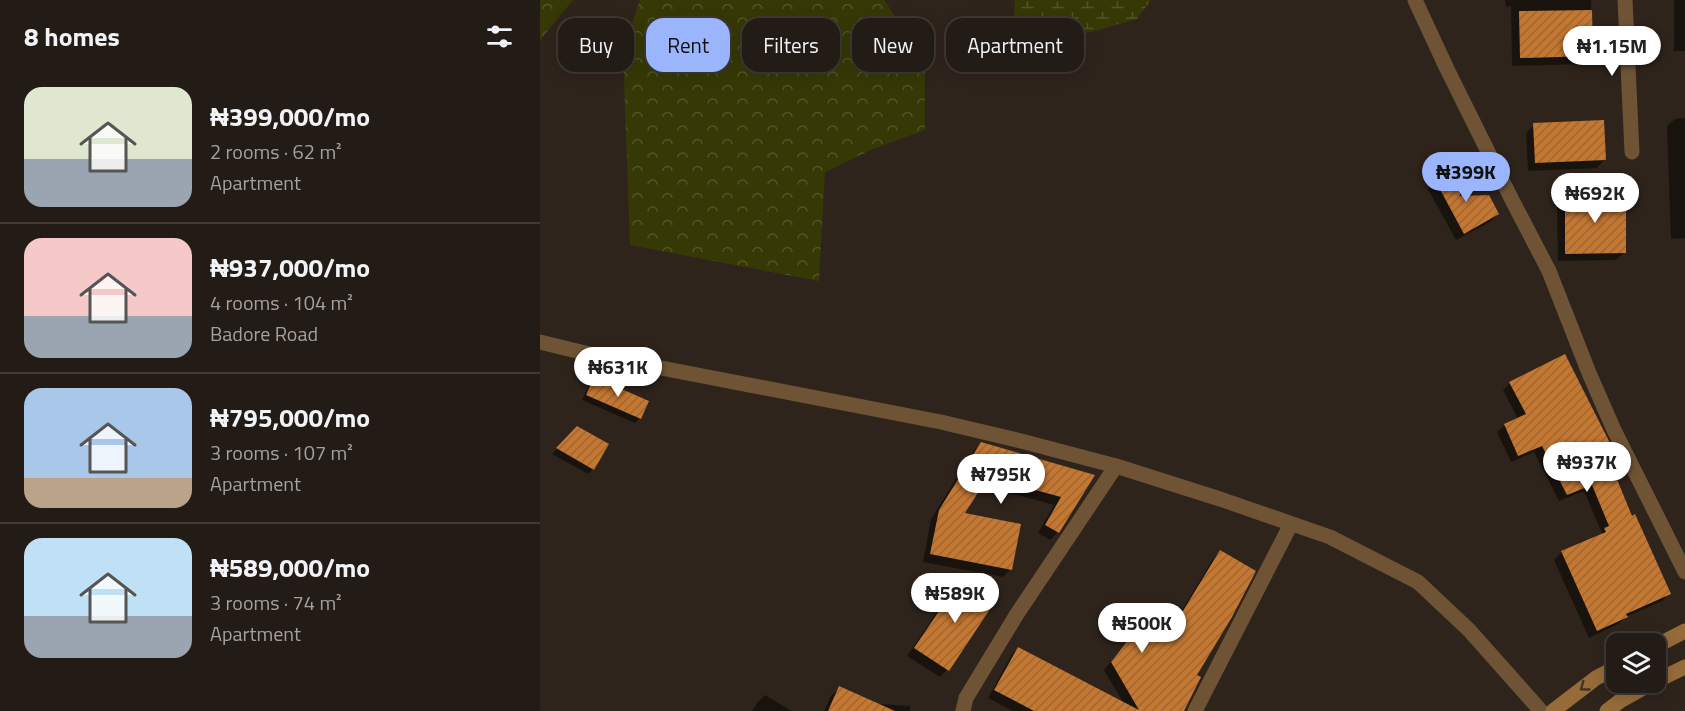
<!DOCTYPE html>
<html lang="en">
<head>
<meta charset="utf-8">
<style>
	body { margin:0; font-family:"Titillium Web",sans-serif; background:#2b241e; color:#f1f3f6; height:100vh; display:flex; flex-direction:column; font-size:22px; white-space:nowrap }
	* { box-sizing:border-box; margin:0 }
	p { font-size:20px; color:#a3a1a0 }
	.icon { flex:none; width:33px; height:33px; fill:none; stroke:currentColor; stroke-width:2; stroke-linecap:round; stroke-linejoin:round }
	.map { position:relative; flex:1; overflow:hidden }
	.panel { display:flex; flex-direction:column; background:#231b15; width:540px }
	.panel>* { flex:none }
	.banner { position:absolute; left:18px; top:18px; width:570px; height:54px; display:flex; gap:12px }
	.fabs { position:absolute; left:1066px; top:633px; display:grid; gap:12px }
	.fabs a { display:grid; place-items:center; width:60px; height:60px; border-radius:12px; background:#231b15; box-shadow:0 3px 15px #0003,0 0 0 2px #403934; font-size:30px }
	.price { position:absolute; translate:-50% -51px; padding:0 14px; border-radius:21px; background:#fff; color:#222; font-size:20px; line-height:39px; filter:drop-shadow(0 2px 3px #0008) }
	.price::after { content:''; position:absolute; left:50%; top:36px; width:18px; height:14px; margin-left:-9px; background:inherit; clip-path:polygon(0 0,100% 0,50% 100%) }
	.price.on { background:#9bb5fd; color:#111 }
	ul { padding:0; list-style:none }
	li { display:flex; align-items:center; gap:18px; height:150px; padding:0 24px }
	li+li { border-top:2px solid #403934 }
	li span { display:grid; place-items:center; flex:none; width:168px; height:120px; border-radius:18px; color:#555 }
	li>.icon { margin-inline-start:auto }
	span .icon { width:72px; height:72px; fill:#fffc; stroke-width:1 }
	li b { font-size:26px }
	h2 { display:flex; justify-content:space-between; align-items:center; height:72px; padding:0 24px; font-size:26px }
	.tag { padding:0 21px; border-radius:18px; background:#231b15; box-shadow:0 3px 15px #0003,0 0 0 2px #403934; font-size:21px; line-height:54px }
	.tag.on { background:#9bb5fd; color:#111 }
	main { display:flex; flex:1; min-height:0 }
	.map>svg:first-child { display:block }
	.forest { fill:url(#forest-crowns) }
	.wetland { fill:url(#wetland-marsh) }
	.shadow { fill:#0007 }
	.building { fill:url(#building-hatch) }
	.lines { fill:none; stroke-linecap:round; stroke-linejoin:round }
	.minor { stroke:#6e5435; stroke-width:15 }
	.secondary { stroke:#956c39; stroke-width:15 }
	.oneway { stroke:#433222 }
</style>
</head>
<body>
<main>
<section class="panel">
<h2>8 homes<svg class="icon" aria-label="filters" viewBox="0 0 24 24"><path d="M4 7h16M4 17h16"/><circle cx="9" cy="7" r="2"/><circle cx="15" cy="17" r="2"/></svg></h2>
<ul>
<li><span style="background:linear-gradient(#dfe7d0 60%,#9aa5b1 0)"><svg class="icon" aria-label="home" viewBox="0 0 24 24"><path d="M3 11l9-7 9 7M6 9v11h12V9"/></svg></span><div><b>₦399,000/mo</b><p>2 rooms · 62 m²</p><p>Apartment</p></div></li>
<li><span style="background:linear-gradient(#f6c9c9 65%,#9aa5b1 0)"><svg class="icon" aria-label="home" viewBox="0 0 24 24"><path d="M3 11l9-7 9 7M6 9v11h12V9"/></svg></span><div><b>₦937,000/mo</b><p>4 rooms · 104 m²</p><p>Badore Road</p></div></li>
<li><span style="background:linear-gradient(#a9c7e8 75%,#b9a48a 0)"><svg class="icon" aria-label="home" viewBox="0 0 24 24"><path d="M3 11l9-7 9 7M6 9v11h12V9"/></svg></span><div><b>₦795,000/mo</b><p>3 rooms · 107 m²</p><p>Apartment</p></div></li>
<li><span style="background:linear-gradient(#bfe0f5 65%,#9aa5b1 0)"><svg class="icon" aria-label="home" viewBox="0 0 24 24"><path d="M3 11l9-7 9 7M6 9v11h12V9"/></svg></span><div><b>₦589,000/mo</b><p>3 rooms · 74 m²</p><p>Apartment</p></div></li>
</ul>
</section>
<div class="map">
<svg width="1145" height="711" viewBox="0 0 1145 711">
	<defs>
		<pattern id="forest-crowns" width="20" height="18" patternUnits="userSpaceOnUse" patternTransform="scale(1.5)"><rect width="20" height="18" fill="#363906"/><path d="M2 6a3 3 0 1 1 6 0M12 15a3 3 0 1 1 6 0" fill="none" stroke="#525529"/></pattern>
		<pattern id="wetland-marsh" width="20" height="14" patternUnits="userSpaceOnUse" patternTransform="scale(1.5)"><rect width="20" height="14" fill="#363906"/><path d="M1 5h8M5 5V1M11 12h8M15 12V8" fill="none" stroke="#525529"/></pattern>
		<pattern id="building-hatch" width="6" height="6" patternUnits="userSpaceOnUse" patternTransform="scale(1.5)"><rect width="6" height="6" fill="#c47731"/><path d="M-1 1l2-2M0 6l6-6M5 7l2-2" fill="none" stroke="#9d6635"/></pattern>
	</defs>
	<rect width="100%" height="100%" fill="#2f241c"/>
	<g class="forest">
		<path d="M0,0h33l-33,40z"/>
		<path d="M100,0h244l41,59v71l-52,19 -48,23 -6,109 -189,-36 -7,-194z"/>
	</g>
	<path class="wetland" d="M475,0h136l-14,19 -125,35z"/>
	<g class="shadow">
		<path d="M965,0h86l1,56 -8,8 -72,2 -1,-60 -5,1z"/>
		<rect x="1134" y="0" width="11" height="51"/>
		<path d="M1145,118v120l-14,1 -4,-113 8,-7z"/>
		<path d="M994,125l70,35 -7,8 -69,3 -2,-38z"/>
		<path d="M918,169l1,28 39,17 -8,8 -34,18 -28,-51 8,-8z"/>
		<path d="M1025,196l59,57 -8,7 -58,1 -1,-57z"/>
		<path d="M54,379l46,39 -5,5 -53,-23 7,-16z"/>
		<path d="M970,383l100,64 -6,5 28,66 37,76 -7,7 -36,16 -8,7 -29,14 -35,-78 8,-8 36,-15 4,-4 -18,-42 -25,10 -25,-49 -23,10 -14,-30 8,-7 13,-6 -15,-29z"/>
		<path d="M37,428l16,41 -5,5 -36,-20z"/>
		<path d="M441,444l112,32 -35,56 -8,8 -12,-7 16,-28 -73,-20 -18,29 48,55 -8,8 -80,-15 8,-43 42,-67z"/>
		<path d="M680,552l-25,123 -13,36h-169l-25,-13 23,-42 7,-8 106,56 -20,-34 26,-32 -17,-12 5,-13 7,-7 48,19 40,-66z"/>
		<path d="M422,579l-15,91 -7,7 -33,-21 47,-69z"/>
		<path d="M299,688l33,23h-48l7,-15z"/>
		<path d="M225,695l27,16h-40l5,-8z"/>
		<path d="M341,704l29,2v5h-33l-1,-2z"/>
	</g>
	<g class="building">
		<path d="M1052,10l1,46 -73,2 -1,-47z"/>
		<path d="M1064,120l2,40 -71,3 -2,-40z"/>
		<path d="M920,166v30l29,-1 10,19 -35,20 -29,-54z"/>
		<path d="M1025,195h61v58l-61,1z"/>
		<path d="M1025,354l47,93 -7,3 27,66 3,-2 36,80 -45,20 2,3 -31,14 -36,-80 45,-19 -2,-4 5,-2 -17,-41 -25,10 -25,-49 -24,10 -14,-32 22,-10 -17,-32z"/>
		<path d="M54,377l55,24 -8,18 -55,-24z"/>
		<path d="M37,426l32,18 -15,26 -38,-22z"/>
		<path d="M441,442l114,33 -36,58 -14,-8 16,-28 -73,-20 -23,36 56,11 -9,46 -82,-16 9,-44z"/>
		<path d="M680,550l36,21 -24,46 -35,58 4,2 -17,34h-150l-40,-21 24,-43 121,63 -28,-48 25,-32 -16,-12 5,-14 50,20z"/>
		<path d="M422,577l34,23 -47,71 -35,-23z"/>
		<path d="M299,686l56,25h-67z"/>
	</g>
	<g class="lines">
		<g class="minor">
			<path d="M875,0l32,69 65,131 37,71 40,102 25,57 71,142"/>
			<path d="M1085,0l7,152"/>
			<path d="M0,342l49,12 352,68 80,19 95,25 104,33 110,38 88,45 51,48 72,81"/>
			<path d="M423,711l3,-13 51,-84 99,-148"/>
			<path d="M655,711l96,-187"/>
		</g>
		<g class="secondary">
			<path d="M1116,646l29,-15"/>
			<path d="M1116,681l29,-14"/>
			<path d="M1013,711l43,-33 21,-11"/>
			<path d="M1067,711l13,-10 34,-19"/>
		</g>
	</g>
	<defs><path id="oneway-chevron" d="M-2-3.5L2.5 0L-2 3.5" fill="none" stroke-width="1.6" stroke-linecap="round" stroke-linejoin="round" transform="scale(1.5)"/></defs>
	<use class="oneway" href="#oneway-chevron" transform="translate(1044 687) rotate(144)"/>
</svg>
<div class="fabs">
<a><svg class="icon" aria-label="layers" viewBox="0 0 24 24"><path d="M12 4l9 5-9 5-9-5zM3 14l9 5 9-5"/></svg></a>
</div>
<b class="price" style="left:1072px;top:77px">₦1.15M</b>
<b class="price on" style="left:926px;top:203px">₦399K</b>
<b class="price" style="left:1055px;top:224px">₦692K</b>
<b class="price" style="left:78px;top:398px">₦631K</b>
<b class="price" style="left:1047px;top:493px">₦937K</b>
<b class="price" style="left:461px;top:505px">₦795K</b>
<b class="price" style="left:415px;top:624px">₦589K</b>
<b class="price" style="left:602px;top:654px">₦500K</b>
<div class="banner">
<a class="tag">Buy</a>
<a class="tag on">Rent</a>
<a class="tag">Filters</a>
<a class="tag">New</a>
<a class="tag">Apartment</a>
</div>
</div>
</main>
</body>
</html>
